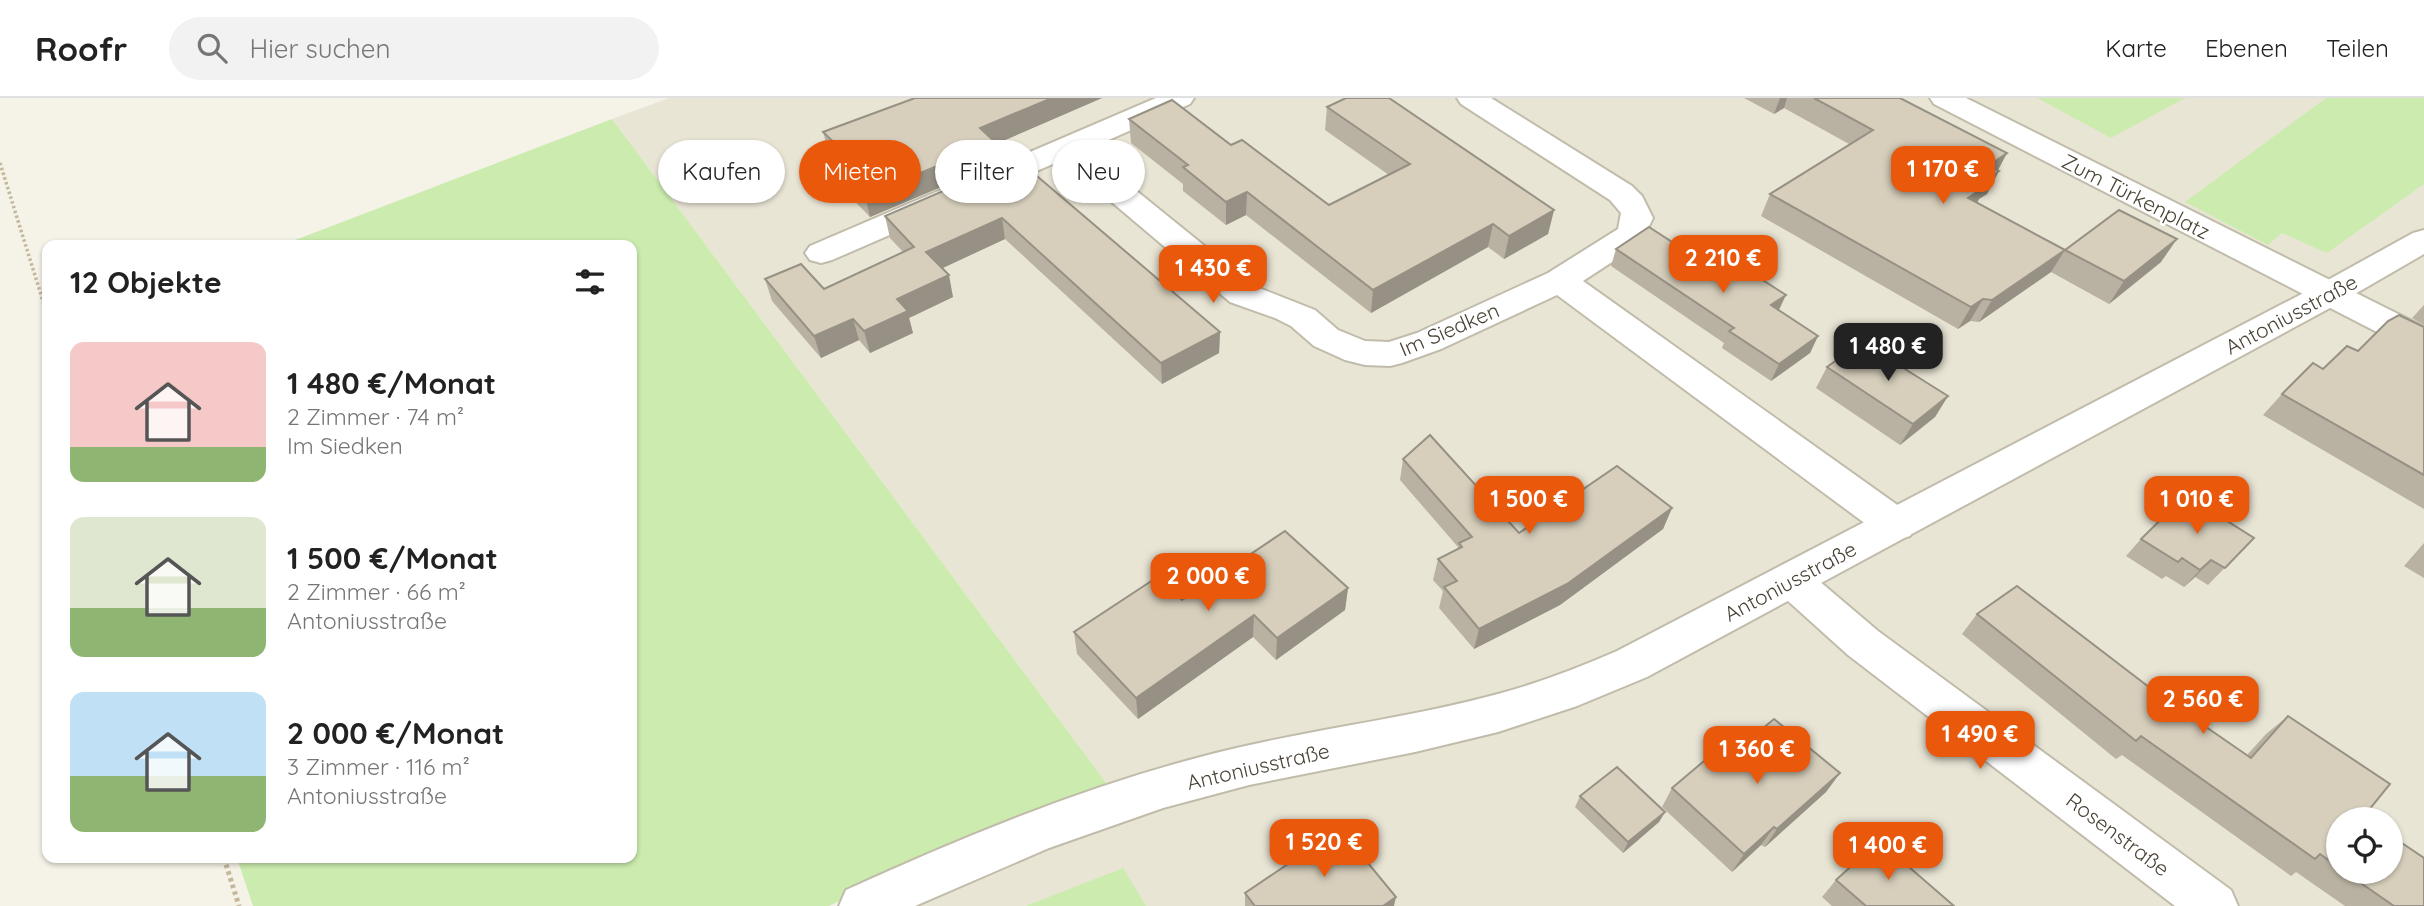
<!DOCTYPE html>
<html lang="de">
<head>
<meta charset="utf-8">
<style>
	body { margin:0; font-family:Quicksand,sans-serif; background:#f2f2f2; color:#222; height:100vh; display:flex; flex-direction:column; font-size:26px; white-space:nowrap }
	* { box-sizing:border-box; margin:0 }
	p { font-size:23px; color:#767676 }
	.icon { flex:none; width:38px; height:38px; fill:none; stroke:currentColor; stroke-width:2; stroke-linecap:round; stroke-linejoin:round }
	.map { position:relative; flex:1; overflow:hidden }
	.drawer { position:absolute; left:42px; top:142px; width:595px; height:623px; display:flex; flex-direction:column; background:#fff; border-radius:14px; box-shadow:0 2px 5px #0004 }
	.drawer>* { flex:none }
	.banner { position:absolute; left:658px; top:42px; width:665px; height:63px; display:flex; gap:14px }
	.controls { position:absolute; left:2326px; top:709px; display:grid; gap:14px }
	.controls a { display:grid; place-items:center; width:77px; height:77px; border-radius:50%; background:#fff; box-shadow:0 2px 5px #0004; font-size:35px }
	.price { position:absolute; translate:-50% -60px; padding:0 16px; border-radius:14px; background:#ea580c; color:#fff; font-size:23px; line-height:46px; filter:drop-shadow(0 2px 4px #0008) }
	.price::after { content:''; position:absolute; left:50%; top:42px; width:21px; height:16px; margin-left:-10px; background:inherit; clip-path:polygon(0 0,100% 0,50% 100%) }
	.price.active { background:#222; color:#fff }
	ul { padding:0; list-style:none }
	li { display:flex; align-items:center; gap:21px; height:175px; padding:0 28px }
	li span { display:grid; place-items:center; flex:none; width:196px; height:140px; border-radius:14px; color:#555 }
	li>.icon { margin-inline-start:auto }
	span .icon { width:84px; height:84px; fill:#fffc; stroke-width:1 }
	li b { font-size:30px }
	h2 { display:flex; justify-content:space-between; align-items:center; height:84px; padding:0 28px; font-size:30px }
	.tag { padding:0 24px; border-radius:32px; background:#fff; box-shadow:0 2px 5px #0004; font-size:24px; line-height:63px }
	.tag.active { background:#ea580c; color:#fff }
	header { display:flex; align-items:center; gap:42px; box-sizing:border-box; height:98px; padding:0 35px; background:#fff; border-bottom:2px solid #e0e0e0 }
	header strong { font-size:33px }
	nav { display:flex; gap:38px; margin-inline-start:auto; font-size:24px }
	.search { width:490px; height:63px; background:#f2f2f2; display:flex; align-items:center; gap:18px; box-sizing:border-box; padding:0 24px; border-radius:38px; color:#767676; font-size:26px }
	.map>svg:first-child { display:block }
	.residential { fill:#e9e5d5; fill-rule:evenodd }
	.green { fill:#cbecae }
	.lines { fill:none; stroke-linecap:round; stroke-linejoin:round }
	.minor-casing { stroke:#c1bbaa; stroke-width:4 }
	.tertiary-casing { stroke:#c1bbaa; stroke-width:4 }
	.path-far1 { stroke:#c4b89a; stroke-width:3.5; stroke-dasharray:2.5 2.5; stroke-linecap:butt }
	.path { stroke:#c4b89a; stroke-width:5; stroke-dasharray:3.5 3.5; stroke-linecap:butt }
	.minor { fill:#fff; fill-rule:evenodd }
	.tertiary { fill:#fff; fill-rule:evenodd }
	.wall { fill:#b9b2a2 }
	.shaded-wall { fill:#969184 }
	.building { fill:#d7cfbc; stroke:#969184; stroke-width:2 }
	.labels { text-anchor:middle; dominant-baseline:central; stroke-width:5; stroke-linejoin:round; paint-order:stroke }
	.street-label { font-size:21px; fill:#494336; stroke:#fff }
</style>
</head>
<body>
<header>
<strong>Roofr</strong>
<div class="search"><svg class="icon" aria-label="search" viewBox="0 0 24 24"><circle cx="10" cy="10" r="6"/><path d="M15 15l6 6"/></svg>Hier suchen</div>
<nav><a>Karte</a><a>Ebenen</a><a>Teilen</a></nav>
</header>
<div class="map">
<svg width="2424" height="808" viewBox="0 0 2424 808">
	<rect width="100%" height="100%" fill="#f5f2e8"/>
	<path class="residential" d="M669,0h1755v808h-1518l207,-114 -501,-673zM2338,721h52v53h-52z"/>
	<g class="green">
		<path d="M2037,0h148l-74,40z"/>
		<path d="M2326,0h98v86l-97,69 -45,-20 -14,12 -83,-43z"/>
		<path d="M612,21l501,673 -138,45 -146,69h-576l-16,-48h395v-613h-350z"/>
		<path d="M1123,770l23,38h-120z"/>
	</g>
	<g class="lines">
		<g class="minor-casing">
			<g id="minor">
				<path d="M1156,0h38l-4,6 -104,46 168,136 61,24 23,20 27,11 24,1 28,-9 131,-60 70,-44 3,-16 -11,-13 -149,-96 -4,-6h34l141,88 10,10 11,22 -12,25 -58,38 327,233 6,11 -6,11 -14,4 -14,-4 -325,-241 -116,54 -39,14 -12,3 -25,-1 -20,-5 -31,-14 -23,-20 -16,-8 -45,-16 -168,-142 -230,100 -11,3 -11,-3 -5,-7 5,-7z"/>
				<path d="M1930,0h36l458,229v27l-12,-4 -478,-246z"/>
				<path d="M1791,466l14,5 73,62 353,259 7,16h-63l-327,-251 -71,-64 -6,-11 6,-11z"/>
			</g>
		</g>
		<g class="tertiary-casing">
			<path id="tertiary" d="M2424,132v24l-83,48 -694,375 -70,29 -79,26 -83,20 -166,33 -86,23 -114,40 -134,58h-76l7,-16c117,-53 237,-103 362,-135 95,-25 194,-35 290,-61 41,-11 80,-26 119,-43l700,-365 96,-53z"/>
		</g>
		<path class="path-far1" d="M0,65l47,151"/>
		<path class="path" d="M224,760l15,48"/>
		<use href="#minor" class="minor"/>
		<use href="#tertiary" class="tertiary"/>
	</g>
	<g class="wall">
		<path d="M915,0h187l-106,46 2,19 -128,54 -37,-38 -5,-21 4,-2 -3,-3 -6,-21z"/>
		<path d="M1744,0h156l107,55 -10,18h2l-12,23 -8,5 -2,3 88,48 96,12 -52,42 -58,-32 -72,50 -9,-1 -12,8 -197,-113 9,-22 79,-50 -65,-36 -10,6z"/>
		<path d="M1327,9l227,103 -6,24 -44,25 -16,-12 -117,66 -125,-98 -20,10 -43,-34v-7l-52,-41 -2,-24 102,26 98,60 60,-30 -64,-45z"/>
		<path d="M1017,61l203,173 -1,21 -57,31 -157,-145 -63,29 11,29 -44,21 4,15 -43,20 -11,-13 -38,18 -49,-57 -7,-22 59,10 79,-37 -13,-14 -5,-22z"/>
		<path d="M1616,151l107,26 95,61 -8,17 -39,28 -49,-33 2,-5 -113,-77z"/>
		<path d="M2424,207v20l-12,-7z"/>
		<path d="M2424,229v182l-161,-94 19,-21 41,-25 35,-18z"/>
		<path d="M1827,269l121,29 -13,21 -35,28 -84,-57z"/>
		<path d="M1403,361l116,74 153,-25 -9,21 -103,76 -86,44 -35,-41 4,-17 -10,-11 5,-21 19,-9 1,-3 -58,-67z"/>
		<path d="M2254,440l-46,47 -13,-8 -11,10 -18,-11 -4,3 -36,-23 15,-17z"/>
		<path d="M2424,445v35l-20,-12z"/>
		<path d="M1348,490l-3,22 -69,50 -23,-23 -115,82 -61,-65 -3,-22 108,-32z"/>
		<path d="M1977,516l215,106 55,35 19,-21 22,-18 50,103v53h52l34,34h-79l-49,-34 -5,4 -169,-121 -6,4 -154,-125z"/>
		<path d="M1713,672l127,3 -14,19 -61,55 -4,-2 -29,27 -70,-65 10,-19z"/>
		<path d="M1580,698l85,16 -6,10 -36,31 -48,-46z"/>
		<path d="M1836,782l118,26h-122l-10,-9z"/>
		<path d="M1245,795l149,13h-149z"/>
	</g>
	<g class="shaded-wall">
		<path d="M1052,0h50l-106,46 2,19 -128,54 -5,-21 115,-68z"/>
		<path d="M1780,0h7l-3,10 -10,6z"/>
		<path d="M2007,55l-11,21 3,-3 -12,23 -8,5 -5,10 -6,-11 20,-32z"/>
		<path d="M1247,94l-1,23 -20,10v-23z"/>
		<path d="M1554,112l-6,24 -44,25 5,-23z"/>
		<path d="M1002,120l3,21 -75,35 -4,-22z"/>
		<path d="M1493,126l-5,23 -117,66 2,-23z"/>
		<path d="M2177,141l-16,23 -52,42 15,-23z"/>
		<path d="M2065,152l-14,22 -72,50 13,-22z"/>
		<path d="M949,177l4,22 -44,21 4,15 -43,20 -6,-22 33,-32z"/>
		<path d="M1786,197l-8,17 -7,-7z"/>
		<path d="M1983,201l-13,22 -12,8 13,-22z"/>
		<path d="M853,221l6,21 -38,18 -7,-22z"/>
		<path d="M1220,234l-1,21 -57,31 -1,-21z"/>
		<path d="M1818,238l-8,17 -39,28 8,-17z"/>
		<path d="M1948,298l-13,21 -35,28 13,-21z"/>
		<path d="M1672,410l-9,21 -103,76 -86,44 5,-20z"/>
		<path d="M2211,462l-16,17 -11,10 16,-17z"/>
		<path d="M1348,490l-3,22 -69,50 1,-22z"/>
		<path d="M1254,517l-1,22 -115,82 -2,-21z"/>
		<path d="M1840,675l-14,19 -61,55 12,-18z"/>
		<path d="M1665,714l-6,10 -36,31 5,-11z"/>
		<path d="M1774,729l-13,18 -29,27 12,-18z"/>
		<path d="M1396,799l-2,9h-11z"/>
	</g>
	<g class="building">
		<path d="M915,0h137l-72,30 15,14 -130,54 -37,-38 15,-7 -20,-19z"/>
		<path d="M1346,0h43l165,112 -45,26 -16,-12 -120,66 -126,-98 -21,10 -43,-35 5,-2 -59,-46 43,-19 59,45 11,-5 87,65 81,-41 -83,-57z"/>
		<path d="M1814,0h86l107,55 -19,13 11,5 -18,12 5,3 -18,12 97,52 54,-40 58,29 -53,42 -59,-31 -73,50 -9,-1 -12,8 -201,-113 103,-64z"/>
		<path d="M1017,61l203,173 -59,31 -159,-145 -76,34 23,23 -52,24 11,12 -44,20 -11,-12 -39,17 -49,-57 36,-15 23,25 90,-42 -29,-31z"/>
		<path d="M1649,129l74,48 16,-10 47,30 -15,10 47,31 -39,28 -50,-33 5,-3 -118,-79z"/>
		<path d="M2399,217l25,12v148l-142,-81 31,-31 10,6 24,-23 11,5 30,-30z"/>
		<path d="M1862,244l86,54 -35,28 -86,-57z"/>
		<path d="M1430,337l89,98 98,-67 55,42 -105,76 -88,45 -35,-42 13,-6 -19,-22 24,-12 -3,-4 13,-6 -69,-78z"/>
		<path d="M2186,397l68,43 -29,30 -14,-8 -11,10 -18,-12 -4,4 -37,-23z"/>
		<path d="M1285,433l63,57 -71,50 -23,-23 -118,83 -62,-66 85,-56 23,24z"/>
		<path d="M2017,488l175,134 1,-2 58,40 37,-42 102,68 -26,32 4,3h-30v48l-18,-13 -5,5 -174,-123 -5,5 -159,-127z"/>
		<path d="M1774,621l66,54 -63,56 -3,-2 -30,27 -72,-66 32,-27 9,9z"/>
		<path d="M1617,669l48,45 -37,30 -48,-46z"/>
		<path d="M1340,731l56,68 -13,9h-128l-10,-13z"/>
		<path d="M2390,737l34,23v48h-30l-49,-34h45z"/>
		<path d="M1879,743l75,65h-88l-30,-26z"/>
	</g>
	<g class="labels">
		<g class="street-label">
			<text transform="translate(2136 98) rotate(27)">Zum Türkenplatz</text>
			<text transform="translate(2291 216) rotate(-28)">Antoniusstraße</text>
			<text transform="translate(1449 231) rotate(-23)">Im Siedken</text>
			<text transform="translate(1790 483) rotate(-28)">Antoniusstraße</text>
			<text transform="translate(1258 668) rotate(-13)">Antoniusstraße</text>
			<text transform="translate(2118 736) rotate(37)">Rosenstraße</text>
		</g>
	</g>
</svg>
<div class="controls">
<a><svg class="icon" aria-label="locate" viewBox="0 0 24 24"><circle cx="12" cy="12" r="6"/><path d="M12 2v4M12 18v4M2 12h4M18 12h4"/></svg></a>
</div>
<b class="price" style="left:1943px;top:108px">1 170 €</b>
<b class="price" style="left:1723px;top:197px">2 210 €</b>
<b class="price" style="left:1213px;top:207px">1 430 €</b>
<b class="price active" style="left:1888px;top:285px">1 480 €</b>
<b class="price" style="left:1529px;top:438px">1 500 €</b>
<b class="price" style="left:2197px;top:438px">1 010 €</b>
<b class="price" style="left:1208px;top:515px">2 000 €</b>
<b class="price" style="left:2203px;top:638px">2 560 €</b>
<b class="price" style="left:1980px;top:673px">1 490 €</b>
<b class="price" style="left:1757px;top:688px">1 360 €</b>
<b class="price" style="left:1324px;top:781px">1 520 €</b>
<b class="price" style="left:1888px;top:784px">1 400 €</b>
<div class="banner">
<a class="tag">Kaufen</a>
<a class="tag active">Mieten</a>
<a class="tag">Filter</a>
<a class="tag">Neu</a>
</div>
<section class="drawer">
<h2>12 Objekte<svg class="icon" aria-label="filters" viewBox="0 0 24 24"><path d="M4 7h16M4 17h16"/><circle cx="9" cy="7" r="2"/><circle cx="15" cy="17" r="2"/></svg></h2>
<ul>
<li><span style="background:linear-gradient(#f6c9c9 75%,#8fb573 0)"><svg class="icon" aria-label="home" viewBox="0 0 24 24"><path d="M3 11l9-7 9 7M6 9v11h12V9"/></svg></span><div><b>1 480 €/Monat</b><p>2 Zimmer · 74 m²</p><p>Im Siedken</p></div></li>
<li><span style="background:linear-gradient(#dfe7d0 65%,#8fb573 0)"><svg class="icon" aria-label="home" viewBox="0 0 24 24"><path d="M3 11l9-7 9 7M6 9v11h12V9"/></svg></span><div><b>1 500 €/Monat</b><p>2 Zimmer · 66 m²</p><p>Antoniusstraße</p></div></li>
<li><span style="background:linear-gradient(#bfe0f5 60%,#8fb573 0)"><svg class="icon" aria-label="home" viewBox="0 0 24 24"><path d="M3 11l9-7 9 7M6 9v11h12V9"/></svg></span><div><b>2 000 €/Monat</b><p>3 Zimmer · 116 m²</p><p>Antoniusstraße</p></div></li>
</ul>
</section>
</div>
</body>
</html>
